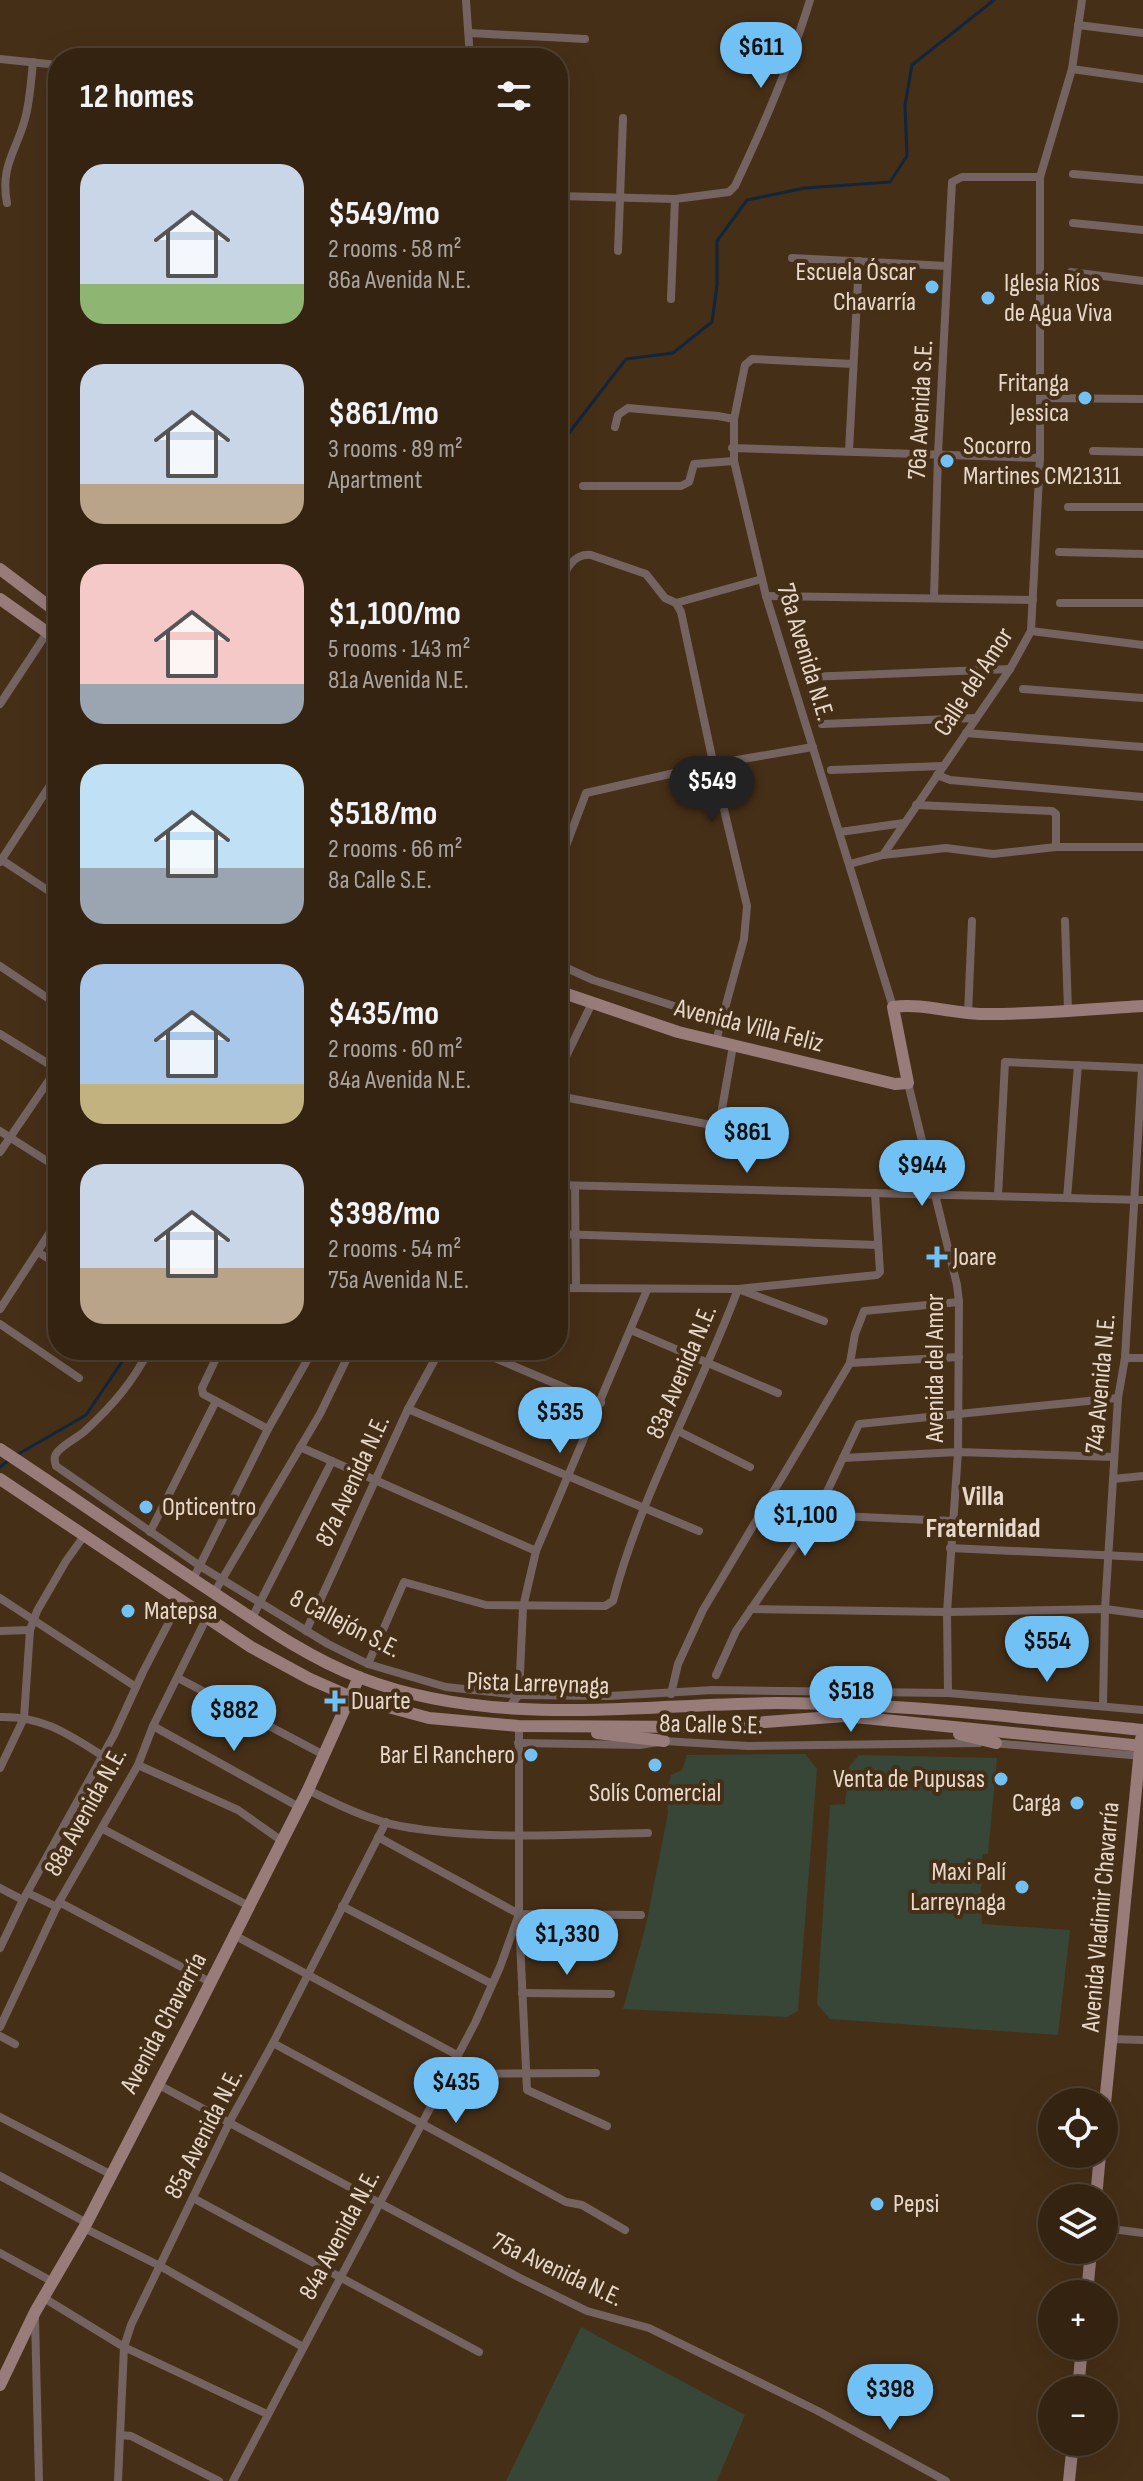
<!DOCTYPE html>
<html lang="en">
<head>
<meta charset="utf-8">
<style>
	body { margin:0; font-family:"Sofia Sans Condensed",sans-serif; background:#3c2b1a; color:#f1f3f6; height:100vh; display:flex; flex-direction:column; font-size:30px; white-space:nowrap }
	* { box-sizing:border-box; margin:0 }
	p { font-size:26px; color:#a9a49f }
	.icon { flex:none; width:44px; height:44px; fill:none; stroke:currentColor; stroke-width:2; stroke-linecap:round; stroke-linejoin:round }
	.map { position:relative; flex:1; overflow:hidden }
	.details { position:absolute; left:48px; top:48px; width:520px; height:1312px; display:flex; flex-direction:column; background:#342311; border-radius:32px; box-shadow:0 8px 32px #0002,0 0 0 2px #4e4031 }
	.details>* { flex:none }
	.buttons { position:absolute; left:1038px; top:2088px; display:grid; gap:16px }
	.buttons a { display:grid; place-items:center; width:80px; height:80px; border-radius:50%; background:#342311; box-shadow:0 8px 32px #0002,0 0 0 2px #4e4031; font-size:40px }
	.price { position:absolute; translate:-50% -68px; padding:0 18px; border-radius:28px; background:#72c1f5; color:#111; font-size:26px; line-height:52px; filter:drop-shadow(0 2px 4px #0008) }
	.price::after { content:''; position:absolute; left:50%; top:48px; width:24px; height:18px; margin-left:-12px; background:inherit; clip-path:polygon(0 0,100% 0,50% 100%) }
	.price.selected { background:#222; color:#fff }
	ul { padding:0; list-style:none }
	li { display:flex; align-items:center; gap:24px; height:200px; padding:0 32px }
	li span { display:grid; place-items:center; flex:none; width:224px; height:160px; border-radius:24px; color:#555 }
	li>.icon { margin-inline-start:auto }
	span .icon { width:96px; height:96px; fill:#fffc; stroke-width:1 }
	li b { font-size:34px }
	h2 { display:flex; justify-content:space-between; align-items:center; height:96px; padding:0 32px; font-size:34px }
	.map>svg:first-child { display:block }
	.green { fill:#374636 }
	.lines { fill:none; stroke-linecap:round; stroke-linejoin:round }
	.stream { stroke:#11263c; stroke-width:3 }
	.street { stroke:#746361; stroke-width:8 }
	.secondary { stroke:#977c7a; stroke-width:12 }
	.poi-dot { fill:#72c1f5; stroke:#462f17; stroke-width:3 }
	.labels { text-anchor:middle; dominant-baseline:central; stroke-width:8; stroke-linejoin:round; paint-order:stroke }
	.poi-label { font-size:26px; fill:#e7d8ca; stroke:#462f17; text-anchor:start }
	.street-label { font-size:26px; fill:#e7d8ca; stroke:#462f17 }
	.neighbourhood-label { font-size:28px; font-weight:bold; fill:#e7d8ca; stroke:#462f17 }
</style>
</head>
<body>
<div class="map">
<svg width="1143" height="2481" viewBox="0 0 1143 2481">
	<rect width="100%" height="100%" fill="#462f17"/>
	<g class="green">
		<path d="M805,1754l12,15 -19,242 -11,6 -164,-8 23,-84 22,-112 -2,-19 5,-19 11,-5 5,-15z"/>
		<path d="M859,1755l138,3 -9,96h-5l-1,6 4,3 -5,25 1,36 88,6 -12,105 -228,-16 -13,-15 13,-199 15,-1 4,-37z"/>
		<path d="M581,2327l164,88 -28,66h-211z"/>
	</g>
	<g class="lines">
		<g class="stream">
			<path d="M558,453l7,-15 61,-79 47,-6 39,-31 5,-37v-44l30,-41 58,-12 85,-6 17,-26 -2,-51 7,-40 82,-65"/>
			<path d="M15,1456l71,-41 44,-65"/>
			<path d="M0,1467l9,-7"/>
		</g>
		<g class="street">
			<path d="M466,0l4,58"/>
			<path d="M1078,25l65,8"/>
			<path d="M469,33l116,6"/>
			<path d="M0,59l58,6"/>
			<path d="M1072,69l71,10"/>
			<path d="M1073,174l70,6"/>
			<path d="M558,196l117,3 54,-7 6,-6c29,-61 55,-121 75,-186"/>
			<path d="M7,203c-7,-37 9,-51 18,-84 5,-18 6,-38 8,-57"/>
			<path d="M1073,223l70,7"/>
			<path d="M618,251l5,-133"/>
			<path d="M792,258l155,8"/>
			<path d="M1071,272l72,9"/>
			<path d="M671,299l4,-100"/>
			<path d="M558,347h1"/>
			<path d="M853,364l-101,-5 -7,6 -11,54v42l32,135 127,411"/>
			<path d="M1040,398l103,1"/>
			<path d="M615,427l3,-12 10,-7 90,8 16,3"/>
			<path d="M732,448l308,10"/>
			<path d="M849,451l10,-190"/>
			<path d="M1093,451l50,1"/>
			<path d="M583,486h98l8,-4 5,-18 40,-3"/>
			<path d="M1068,507h75"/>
			<path d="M1059,552l84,2"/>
			<path d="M558,587c7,-15 14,-34 33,-32l55,19 19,24 11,5 5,9 35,164 31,130 -3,33 -28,102"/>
			<path d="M766,596l267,4"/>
			<path d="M934,598l4,-144 14,-272 10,-5h78"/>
			<path d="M676,603l86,-24"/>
			<path d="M1060,603h83"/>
			<path d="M1031,631l112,14"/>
			<path d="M807,677l203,-8"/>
			<path d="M1023,689l120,9"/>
			<path d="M0,704l58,-88"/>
			<path d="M822,724l154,-6"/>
			<path d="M966,733l177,14"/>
			<path d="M831,770l112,-4"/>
			<path d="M937,775l13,5 193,17"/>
			<path d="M916,805l136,6 4,3v33"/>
			<path d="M840,832l64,-9"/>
			<path d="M883,855l63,-7 47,6 63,-7h87"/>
			<path d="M2,860l56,37"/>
			<path d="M0,862l58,-89"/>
			<path d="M850,864l33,-9 127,-186 21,-38 9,-173v-281l32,-108 10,-69"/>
			<path d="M558,867l28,-74 128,-29 99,-17"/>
			<path d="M1065,921l3,90"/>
			<path d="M558,964l35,16 128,41"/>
			<path d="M0,966l58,39"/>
			<path d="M968,1014l4,-93"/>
			<path d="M0,1034l57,35"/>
			<path d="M558,1073l34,-70"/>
			<path d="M908,1083l49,202 2,17 -1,150 -11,160 1,81"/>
			<path d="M558,1096l196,37"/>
			<path d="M719,1126l14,-80"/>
			<path d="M0,1131l58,37"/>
			<path d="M0,1152l58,-85"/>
			<path d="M558,1185l585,15"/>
			<path d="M575,1186l1,102"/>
			<path d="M998,1196l7,-134 138,6"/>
			<path d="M1067,1198l11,-133"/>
			<path d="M558,1234l320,11"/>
			<path d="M38,1252l20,13"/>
			<path d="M0,1309l58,-89"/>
			<path d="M824,1321l-86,-32 139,-14 3,-3 -5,-79"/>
			<path d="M0,1324l79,54"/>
			<path d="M631,1330l147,63"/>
			<path d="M149,1350c-16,32 -37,56 -63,80 -8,8 -25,15 -30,24 -3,5 -1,7 0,12l144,100 128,78 40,20 78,23 73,8 90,1 104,-6 235,3 195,17"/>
			<path d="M220,1350l-18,38 1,6 65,35"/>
			<path d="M476,1350l125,53"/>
			<path d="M1125,1358h18"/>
			<path d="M850,1363l109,-6"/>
			<path d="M408,1409l291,122"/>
			<path d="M678,1431l72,36"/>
			<path d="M300,1447l236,104"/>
			<path d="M843,1458l115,-6 156,5"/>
			<path d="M1113,1479l30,-3"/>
			<path d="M816,1515l136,6"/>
			<path d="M150,1532l66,-131"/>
			<path d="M950,1548l193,9"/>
			<path d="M193,1579l75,-150 45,-79"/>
			<path d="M214,1593l106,-179 31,-64"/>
			<path d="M0,1598l136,89"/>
			<path d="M751,1609l196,3 158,-3 38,5"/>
			<path d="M252,1618l80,-157"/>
			<path d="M0,1631l30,-1"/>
			<path d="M306,1631l102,-222 32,-59"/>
			<path d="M368,1664l36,-82 82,23 119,1 8,-5c28,-108 86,-207 125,-312l-180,-1"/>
			<path d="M716,1675l20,-44 80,-116 43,-91 259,-26"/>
			<path d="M178,1678l146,77"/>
			<path d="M671,1694l7,-30 25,-54 147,-247 5,-29 9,-23 95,-9"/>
			<path d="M1103,1705l2,-96 13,-211 7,-40 17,-290"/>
			<path d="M508,1708l11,-13 4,-88 13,-56 111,-261"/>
			<path d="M0,1717c43,-1 68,17 103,39"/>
			<path d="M153,1726l146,81"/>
			<path d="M518,1743l122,2 24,-4 84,5 231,-3"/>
			<path d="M992,1743l150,13"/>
			<path d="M138,1765l100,45 44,31"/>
			<path d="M0,1768l24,-50 6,-88 7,-19 29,-50 18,-25"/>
			<path d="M308,1790c29,14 60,30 92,36 81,15 167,8 248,7"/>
			<path d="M103,1829l146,77"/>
			<path d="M378,1837l141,77 122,1"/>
			<path d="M0,1888l23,12"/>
			<path d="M28,1893l29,14"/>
			<path d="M59,1902l151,80"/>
			<path d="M342,1906l150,78"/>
			<path d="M519,1919l8,171 80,36"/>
			<path d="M234,1935l223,120"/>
			<path d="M0,1948l23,-48 91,-165 29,-63 38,-73"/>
			<path d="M522,1993l89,1"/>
			<path d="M0,2027l59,-125 79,-137 15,-39 54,-109"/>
			<path d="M0,2036l15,8"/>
			<path d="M1111,2039l32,1"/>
			<path d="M273,2043l293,159 16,3 43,25"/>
			<path d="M446,2074l150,-1"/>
			<path d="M157,2084l361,193 69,34 62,17 169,83 128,70"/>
			<path d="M0,2117l110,57"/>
			<path d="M0,2176l85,46"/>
			<path d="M193,2198l286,154"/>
			<path d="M84,2228l76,38 143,81"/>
			<path d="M1104,2228l39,5"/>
			<path d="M0,2253l53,29"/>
			<path d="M44,2298l80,49 143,67"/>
			<path d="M35,2318l4,163"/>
			<path d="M120,2435l11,1 88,45"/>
			<path d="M118,2481l6,-134 7,-22 99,-204 43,-78 113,-221"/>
			<path d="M233,2481l242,-458 25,-56 19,-53v-188"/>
		</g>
		<g class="secondary">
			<path d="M0,569l58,44"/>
			<path d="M0,599l58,41"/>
			<path d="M558,991l120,41 217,52 13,-1 -15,-76c30,-4 57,6 87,7 54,1 108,-5 163,-8"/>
			<path d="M0,1449c70,46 138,94 208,140 48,32 98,68 153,89 133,51 278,26 417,25 122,0 244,15 365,27"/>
			<path d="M0,1479l251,168 59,32 41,18 78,21 90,8 181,1 145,-11 298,30"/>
			<path d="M597,1733l67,8"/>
			<path d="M959,1734l37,9"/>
			<path d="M1104,2114l37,-375"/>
			<path d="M1096,2198l4,-44"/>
			<path d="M1087,2294l4,-44"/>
			<path d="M0,2385l35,-73 49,-84 109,-211 115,-227 51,-113"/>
			<path d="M1078,2390l4,-44"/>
			<path d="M1069,2481l4,-39"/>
		</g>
	</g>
	<g class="poi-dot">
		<circle cx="932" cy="287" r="8"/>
		<circle cx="988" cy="298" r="8"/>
		<circle cx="1085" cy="398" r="8"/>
		<circle cx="947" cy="461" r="8"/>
		<path d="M933 1245h8v8h8v8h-8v8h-8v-8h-8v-8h8z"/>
		<circle cx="146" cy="1507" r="8"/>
		<circle cx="128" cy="1611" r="8"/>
		<path d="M331 1689h8v8h8v8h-8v8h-8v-8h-8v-8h8z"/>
		<circle cx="531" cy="1755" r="8"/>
		<circle cx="655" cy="1765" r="8"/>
		<circle cx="1001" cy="1779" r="8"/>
		<circle cx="1077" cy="1803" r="8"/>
		<circle cx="1022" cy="1887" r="8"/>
		<circle cx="877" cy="2204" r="8"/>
	</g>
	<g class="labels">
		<g class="poi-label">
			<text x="916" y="272" text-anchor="end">Escuela Óscar<tspan x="916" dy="30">Chavarría</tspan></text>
			<text x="1004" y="283">Iglesia Ríos<tspan x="1004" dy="30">de Agua Viva</tspan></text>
			<text x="1069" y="383" text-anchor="end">Fritanga<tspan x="1069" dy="30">Jessica</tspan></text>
			<text x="963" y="446">Socorro<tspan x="963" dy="30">Martines CM21311</tspan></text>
			<text x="953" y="1257">Joare</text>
			<text x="162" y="1507">Opticentro</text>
			<text x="144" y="1611">Matepsa</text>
			<text x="351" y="1701">Duarte</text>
			<text x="515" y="1755" text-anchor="end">Bar El Ranchero</text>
			<text x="985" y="1779" text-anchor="end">Venta de Pupusas</text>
			<text x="655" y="1793" text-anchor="middle">Solís Comercial</text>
			<text x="1061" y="1803" text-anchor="end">Carga</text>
			<text x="1006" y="1872" text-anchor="end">Maxi Palí<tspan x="1006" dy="30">Larreynaga</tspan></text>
			<text x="893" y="2204">Pepsi</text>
		</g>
		<g class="street-label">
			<text transform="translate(921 410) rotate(-87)">76a Avenida S.E.</text>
			<text transform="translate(805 652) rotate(73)">78a Avenida N.E.</text>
			<text transform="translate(974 682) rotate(-57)">Calle del Amor</text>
			<text transform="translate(749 1026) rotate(14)">Avenida Villa Feliz</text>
			<text transform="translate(935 1368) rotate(-90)">Avenida del Amor</text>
			<text transform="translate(682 1372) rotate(-67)">83a Avenida N.E.</text>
			<text transform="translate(1101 1384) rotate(-85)">74a Avenida N.E.</text>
			<text transform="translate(353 1481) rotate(-65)">87a Avenida N.E.</text>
			<text transform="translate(345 1624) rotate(27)">8 Callejón S.E.</text>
			<text transform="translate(538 1684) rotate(2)">Pista Larreynaga</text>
			<text transform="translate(711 1725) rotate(1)">8a Calle S.E.</text>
			<text transform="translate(86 1812) rotate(-61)">88a Avenida N.E.</text>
			<text transform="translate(1101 1917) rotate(-85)">Avenida Vladimir Chavarría</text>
			<text transform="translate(164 2023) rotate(-62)">Avenida Chavarría</text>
			<text transform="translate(204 2134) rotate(-63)">85a Avenida N.E.</text>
			<text transform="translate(340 2235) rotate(-62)">84a Avenida N.E.</text>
			<text transform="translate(557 2270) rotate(25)">75a Avenida N.E.</text>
		</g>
		<g class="neighbourhood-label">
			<text x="983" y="1496">Villa<tspan x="983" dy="32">Fraternidad</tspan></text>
		</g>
	</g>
</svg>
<div class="buttons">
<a><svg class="icon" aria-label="locate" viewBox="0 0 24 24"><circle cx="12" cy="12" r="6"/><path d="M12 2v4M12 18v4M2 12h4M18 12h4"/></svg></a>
<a><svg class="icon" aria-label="layers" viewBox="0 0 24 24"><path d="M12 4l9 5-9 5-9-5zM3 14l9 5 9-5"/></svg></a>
<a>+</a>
<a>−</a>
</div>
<b class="price" style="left:761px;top:90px">$611</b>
<b class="price selected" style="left:712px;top:824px">$549</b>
<b class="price" style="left:747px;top:1175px">$861</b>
<b class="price" style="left:922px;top:1208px">$944</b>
<b class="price" style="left:560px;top:1455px">$535</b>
<b class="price" style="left:805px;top:1558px">$1,100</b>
<b class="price" style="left:1047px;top:1684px">$554</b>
<b class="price" style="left:851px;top:1734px">$518</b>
<b class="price" style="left:234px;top:1753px">$882</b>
<b class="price" style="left:567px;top:1977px">$1,330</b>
<b class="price" style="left:456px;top:2125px">$435</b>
<b class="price" style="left:890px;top:2432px">$398</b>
<section class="details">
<h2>12 homes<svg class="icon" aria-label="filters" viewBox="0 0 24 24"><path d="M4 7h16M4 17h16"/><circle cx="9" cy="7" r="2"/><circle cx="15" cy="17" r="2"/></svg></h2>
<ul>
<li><span style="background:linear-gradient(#c9d6e8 75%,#8fb573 0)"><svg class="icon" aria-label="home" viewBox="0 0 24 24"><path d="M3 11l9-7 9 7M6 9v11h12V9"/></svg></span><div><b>$549/mo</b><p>2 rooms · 58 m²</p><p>86a Avenida N.E.</p></div></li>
<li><span style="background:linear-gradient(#c9d6e8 75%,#b9a48a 0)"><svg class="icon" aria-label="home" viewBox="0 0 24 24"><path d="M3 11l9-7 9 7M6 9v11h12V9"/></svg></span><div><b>$861/mo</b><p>3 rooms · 89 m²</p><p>Apartment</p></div></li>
<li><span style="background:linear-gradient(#f6c9c9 75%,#9aa5b1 0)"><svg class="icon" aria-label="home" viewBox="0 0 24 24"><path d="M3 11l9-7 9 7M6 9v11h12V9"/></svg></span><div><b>$1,100/mo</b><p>5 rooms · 143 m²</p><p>81a Avenida N.E.</p></div></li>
<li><span style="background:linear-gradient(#bfe0f5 65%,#9aa5b1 0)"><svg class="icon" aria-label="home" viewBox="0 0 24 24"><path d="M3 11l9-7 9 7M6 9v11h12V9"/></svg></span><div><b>$518/mo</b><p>2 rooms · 66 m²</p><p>8a Calle S.E.</p></div></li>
<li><span style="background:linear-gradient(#a9c7e8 75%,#c2b280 0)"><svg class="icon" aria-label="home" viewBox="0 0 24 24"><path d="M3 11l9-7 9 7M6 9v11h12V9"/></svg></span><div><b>$435/mo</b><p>2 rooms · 60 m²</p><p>84a Avenida N.E.</p></div></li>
<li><span style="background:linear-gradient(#c9d6e8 65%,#b9a48a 0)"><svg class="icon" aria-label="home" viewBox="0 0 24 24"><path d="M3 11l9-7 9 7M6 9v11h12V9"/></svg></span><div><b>$398/mo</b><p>2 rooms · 54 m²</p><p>75a Avenida N.E.</p></div></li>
</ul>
</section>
</div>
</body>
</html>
